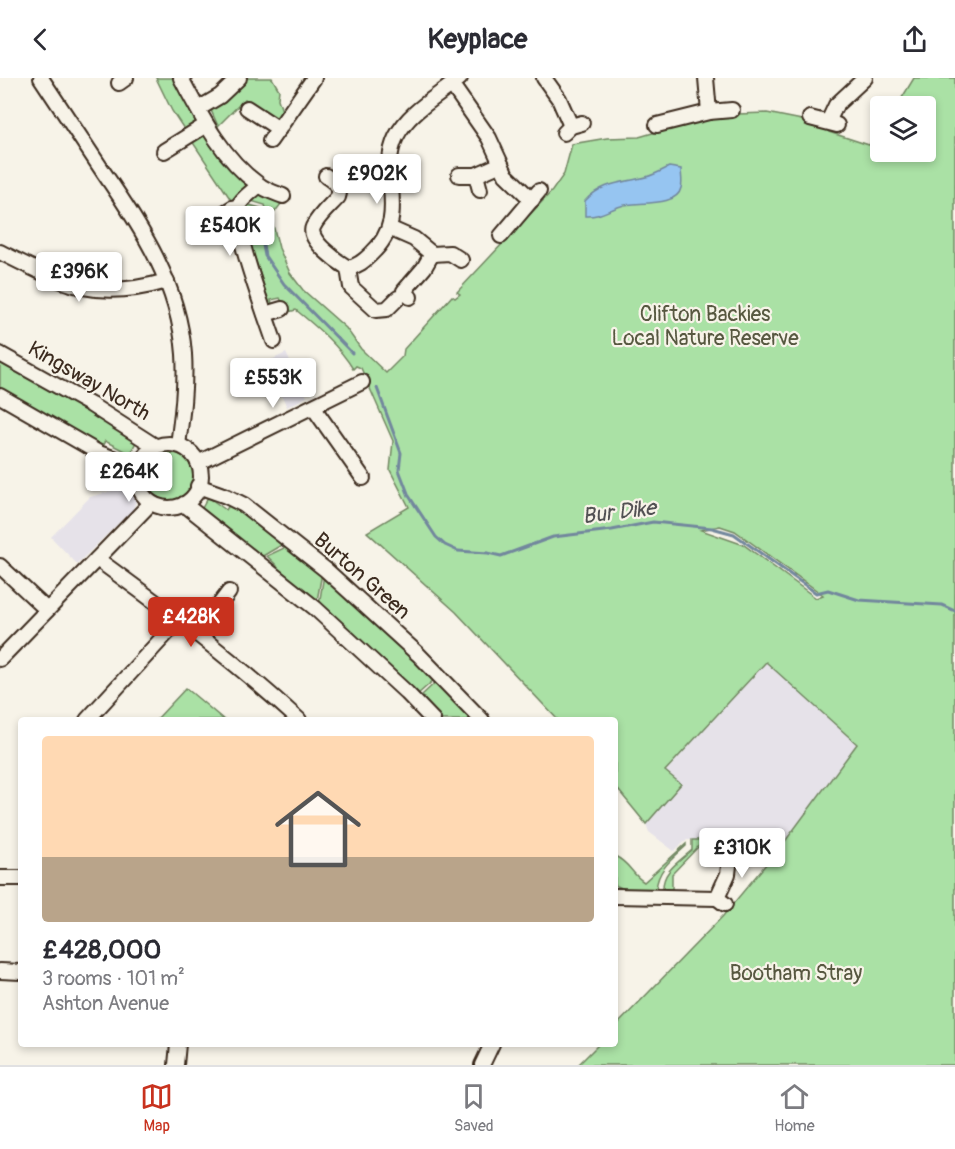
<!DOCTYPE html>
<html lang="en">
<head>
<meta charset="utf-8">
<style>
	body { margin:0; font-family:Pangolin,sans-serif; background:#f7f7f7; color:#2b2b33; height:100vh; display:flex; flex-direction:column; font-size:22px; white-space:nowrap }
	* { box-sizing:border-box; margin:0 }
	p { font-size:20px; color:#7c7c81 }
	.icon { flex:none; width:33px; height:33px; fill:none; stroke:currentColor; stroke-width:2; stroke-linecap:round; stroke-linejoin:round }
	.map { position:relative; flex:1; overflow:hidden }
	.side { position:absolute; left:18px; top:639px; width:600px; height:330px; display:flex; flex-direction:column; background:#fff; border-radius:6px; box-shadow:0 3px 9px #0003 }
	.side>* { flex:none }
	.fabs { position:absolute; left:870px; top:18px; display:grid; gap:12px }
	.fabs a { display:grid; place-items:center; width:66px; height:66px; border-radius:6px; background:#fff; box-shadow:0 3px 9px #0003; font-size:30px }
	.price { position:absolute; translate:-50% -51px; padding:0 14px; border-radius:6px; background:#fff; color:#222; font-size:20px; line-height:39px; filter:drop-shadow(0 2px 3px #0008) }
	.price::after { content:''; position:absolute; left:50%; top:36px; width:18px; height:14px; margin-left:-9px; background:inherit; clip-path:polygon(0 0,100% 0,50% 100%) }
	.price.selected { background:#c8321e; color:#fff }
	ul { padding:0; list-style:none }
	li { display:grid; align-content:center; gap:12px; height:318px; padding:0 24px }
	li span { display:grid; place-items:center; height:186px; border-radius:6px; color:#555 }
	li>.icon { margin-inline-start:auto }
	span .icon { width:108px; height:108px; fill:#fffc; stroke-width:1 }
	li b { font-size:26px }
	header { display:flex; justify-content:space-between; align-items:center; height:78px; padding:0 24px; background:#fff; font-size:27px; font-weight:800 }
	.tabs { display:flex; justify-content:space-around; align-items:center; height:84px; border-top:2px solid #e1e1e2; background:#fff; font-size:16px; color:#7c7c81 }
	.tabs a { display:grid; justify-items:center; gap:3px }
	.tabs .selected { color:#c8321e }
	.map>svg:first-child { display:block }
	.built { fill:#e6e2e9 }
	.green { fill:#aae1a5; stroke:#728662; stroke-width:1.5; fill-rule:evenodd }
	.water { fill:#96c5f1; stroke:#72879d; stroke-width:1.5 }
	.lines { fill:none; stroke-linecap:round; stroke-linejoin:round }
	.stream { stroke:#72879d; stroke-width:3 }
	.minor-casing { stroke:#3b2a1e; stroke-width:18 }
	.minor { stroke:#f7f3e8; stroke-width:14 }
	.labels { text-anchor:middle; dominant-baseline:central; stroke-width:4.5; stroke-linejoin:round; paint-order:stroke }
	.park-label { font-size:21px; fill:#575840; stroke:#f7f3e8 }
	.street-label { font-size:21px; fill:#3b2a1e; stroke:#f7f3e8 }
	.water-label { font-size:22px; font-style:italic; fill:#525153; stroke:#f7f3e8 }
</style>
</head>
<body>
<header><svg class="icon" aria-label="back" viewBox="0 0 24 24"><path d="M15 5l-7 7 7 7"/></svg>Keyplace<svg class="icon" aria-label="share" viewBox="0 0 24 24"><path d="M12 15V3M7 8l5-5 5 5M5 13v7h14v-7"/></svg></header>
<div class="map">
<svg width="955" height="987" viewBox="0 0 955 987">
	<rect width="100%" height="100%" fill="#f7f3e8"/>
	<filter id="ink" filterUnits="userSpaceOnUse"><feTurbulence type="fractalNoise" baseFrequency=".0167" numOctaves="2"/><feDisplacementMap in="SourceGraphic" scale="12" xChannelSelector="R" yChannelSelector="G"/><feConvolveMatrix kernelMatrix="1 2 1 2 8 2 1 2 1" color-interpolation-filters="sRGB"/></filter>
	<g filter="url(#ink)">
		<g class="built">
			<path d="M286,275l21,44 -20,10 -17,-38 -21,10 -3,-7z"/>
			<path d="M130,408l6,15 -3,8 -56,55 -26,-27 39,-40z"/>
			<path d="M766,584l91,82 -71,96h-99l-13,11 -25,-19 -3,-8 35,-40 -16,-12z"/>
		</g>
		<g class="green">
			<path d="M156,0h20l29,57 43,46 1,5 -16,17 -61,-92z"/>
			<path d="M244,0h28l7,12 -1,9 4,12 -5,8h-2l-30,-20 -27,27 -8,-18z"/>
			<path d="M914,0h41v987h-377l21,-21h16v-17l108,-111 63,-76 71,-96 -91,-82 -101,109 16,13 -35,40 -31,-38v-66h-57l-102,-108 -89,-80 42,-25 -19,-37 3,-29 -32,-73 -5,-2 -3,3c-14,-23 -36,-42 -57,-59l-8,2 -2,-9 -3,1 -3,-6 -9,2 2,7h-3l-3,-12 -5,-2 2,-7 -9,-28 -4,-1 -8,-28 4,-3 -2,-10 -3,-2 4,-10 14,4 5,10 4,-1 -4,-12 -14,-4 9,-9 24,8 -13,17 8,31 11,25 13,17 43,38 15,21 25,24 17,-17 1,-7 48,-53 3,2 5,-4 -3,-2 95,-101 12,-17 8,-30 35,-6 32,-1 48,-14 50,-9 30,-1 40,8 17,6 5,5 40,13 11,-15v22h46v-46h-29zM720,448l15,5 88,64 -7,3 -72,-53 -43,-15z"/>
			<path d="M0,279l138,81 -8,16 -25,-13 -4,8 -101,-57z"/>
			<circle cx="169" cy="398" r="24"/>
			<path d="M208,419l18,13 5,-8 54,41 -24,14 -61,-45z"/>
			<path d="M286,469l36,26 -5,28 -41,-32 1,-3 -10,-10z"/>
			<path d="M324,497l112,103 -19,17 -98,-90z"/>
			<path d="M438,602l38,40h-35l-19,-21 2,-2 -2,-2z"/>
			<path d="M186,610l38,32h-68z"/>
			<path d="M692,762h9l-1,5 -28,29v16l-9,-1c-1,-18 17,-28 29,-39z"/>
			<path d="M686,766v2c-14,13 -28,23 -30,43h-32l-9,-4v-29c16,8 16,18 29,26z"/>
		</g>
		<path class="water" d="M669,89l12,2c0,6 2,13 0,19 -4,20 -46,13 -60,18 -13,4 -22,11 -36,10v-15c17,-19 38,-18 61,-24 8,-2 15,-6 23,-10z"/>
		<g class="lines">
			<g class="stream">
				<path d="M259,145l6,33 19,28 68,69"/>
				<path d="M377,310l24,65 -2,17 10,26 27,41 9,8 13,6 30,2 13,3 52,-19 59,-7 41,-8 59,6 22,6 82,59 12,-3 31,10 83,5 13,6"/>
			</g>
			<g class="minor-casing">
				<g id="minor">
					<path d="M41,0c21,32 42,63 63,95 38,55 75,112 80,181 2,31 -2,61 -6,91"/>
					<path d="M181,0c20,38 41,80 77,106 7,6 17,9 25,12"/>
					<path d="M544,0l15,21 12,27"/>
					<path d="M706,0l3,34"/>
					<path d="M119,5l7,-5"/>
					<path d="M452,7l37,53 17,37 26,25"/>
					<path d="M247,30l32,21"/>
					<path d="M198,31l22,-13 19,-18"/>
					<path d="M810,40l27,7"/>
					<path d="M828,44l8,-17 29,-27"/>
					<path d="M657,47l52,-13 23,-2"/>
					<path d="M564,55l7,-7 11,-3"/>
					<path d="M270,63l44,-63"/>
					<path d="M164,73l42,-26"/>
					<path d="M459,97h17l25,-11"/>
					<path d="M476,97l4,15"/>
					<path d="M326,98c8,6 16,10 12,21 -8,9 -20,19 -25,30 -6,13 25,35 35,41 10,-2 16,-7 23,-14 41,-38 6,-78 25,-117 14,-27 42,-40 64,-59"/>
					<path d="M259,107c-6,6 -17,13 -20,20 -9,18 28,114 35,136"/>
					<path d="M209,145l23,-15 6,-1"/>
					<path d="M389,150l25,11 18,15 18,-1 11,7"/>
					<path d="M501,158l38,-45"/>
					<path d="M0,174c64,32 94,50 167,29"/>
					<path d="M348,190l3,19 25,23 11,-1 11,-11"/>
					<path d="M410,219l-6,-6 20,-23 8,-14"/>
					<path d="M265,236l17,-5"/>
					<path d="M0,276l91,51 64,41"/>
					<path d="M0,318l99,57 39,14"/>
					<path d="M313,329l50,71"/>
					<circle cx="169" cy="398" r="32"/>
					<path d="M198,385l164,-81"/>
					<path d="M198,408l28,10 18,9 82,65 92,84 64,66"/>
					<path d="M184,426l131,104 92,85 26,27"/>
					<path d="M97,481c70,51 138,102 202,161"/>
					<path d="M0,488l47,44"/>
					<path d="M198,555l31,-41"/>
					<path d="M0,581l151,-156"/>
					<path d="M87,642l92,-100"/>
					<path d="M0,800h21"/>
					<path d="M615,818l102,2 8,6"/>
					<path d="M717,820l11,-24 3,-24"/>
					<path d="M0,893l21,1"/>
					<path d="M176,987l2,-21"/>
					<path d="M482,987l10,-21"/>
				</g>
			</g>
			<use href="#minor" class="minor"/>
		</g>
	</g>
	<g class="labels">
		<g class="park-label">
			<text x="705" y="236">Clifton Backies<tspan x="705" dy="24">Local Nature Reserve</tspan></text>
			<text x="796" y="895">Bootham Stray</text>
		</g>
		<g class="street-label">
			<text transform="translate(89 303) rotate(30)">Kingsway North</text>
			<text transform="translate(362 498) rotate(41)">Burton Green</text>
		</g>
		<g class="water-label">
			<text transform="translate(619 434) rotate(-7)">Bur Dike</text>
		</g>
	</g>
</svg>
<div class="fabs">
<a><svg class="icon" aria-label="layers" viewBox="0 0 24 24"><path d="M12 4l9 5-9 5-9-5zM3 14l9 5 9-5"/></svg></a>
</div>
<b class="price" style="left:377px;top:127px">£902K</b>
<b class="price" style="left:230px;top:179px">£540K</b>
<b class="price" style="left:79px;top:225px">£396K</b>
<b class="price" style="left:273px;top:331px">£553K</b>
<b class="price" style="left:129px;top:425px">£264K</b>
<b class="price selected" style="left:191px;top:570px">£428K</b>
<b class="price" style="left:742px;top:801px">£310K</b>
<section class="side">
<ul>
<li><span style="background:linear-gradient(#ffd9b3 65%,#b9a48a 0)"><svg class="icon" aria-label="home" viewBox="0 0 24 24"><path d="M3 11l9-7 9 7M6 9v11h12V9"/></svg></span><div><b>£428,000</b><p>3 rooms · 101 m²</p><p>Ashton Avenue</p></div></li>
</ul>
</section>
</div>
<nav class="tabs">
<a class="selected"><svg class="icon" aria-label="map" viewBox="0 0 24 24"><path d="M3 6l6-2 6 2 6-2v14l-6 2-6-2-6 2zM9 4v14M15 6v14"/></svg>Map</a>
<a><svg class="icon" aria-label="saved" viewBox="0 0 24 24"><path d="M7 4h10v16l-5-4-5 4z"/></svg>Saved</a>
<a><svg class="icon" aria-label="home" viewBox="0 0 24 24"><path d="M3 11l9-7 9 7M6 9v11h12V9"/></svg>Home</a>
</nav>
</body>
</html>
